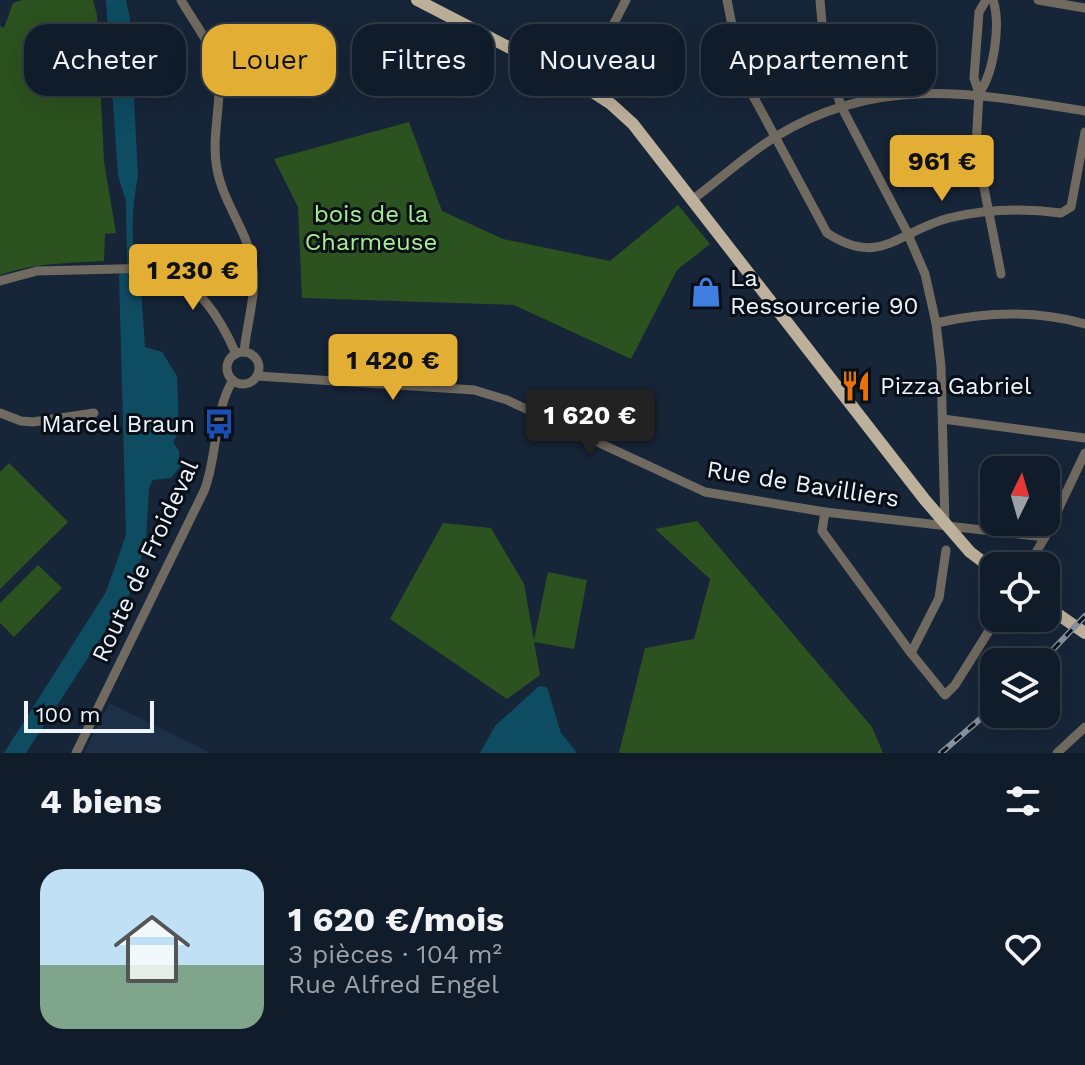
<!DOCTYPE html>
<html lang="fr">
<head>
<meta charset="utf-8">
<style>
	body { margin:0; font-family:"Work Sans",sans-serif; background:#1a2532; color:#f1f3f6; height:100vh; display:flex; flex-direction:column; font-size:30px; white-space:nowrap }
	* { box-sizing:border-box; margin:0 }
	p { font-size:26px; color:#9ca1a8 }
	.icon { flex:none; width:44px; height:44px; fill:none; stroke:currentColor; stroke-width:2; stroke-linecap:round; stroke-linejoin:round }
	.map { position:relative; height:753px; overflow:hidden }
	.details { display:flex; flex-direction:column; background:#111c2a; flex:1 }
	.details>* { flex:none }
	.top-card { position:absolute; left:24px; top:24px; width:1038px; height:72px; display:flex; gap:16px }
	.needle { width:52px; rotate:5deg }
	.tools { position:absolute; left:980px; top:456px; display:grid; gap:16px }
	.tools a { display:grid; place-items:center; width:80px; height:80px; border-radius:16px; background:#111c2a; box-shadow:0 8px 32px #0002,0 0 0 2px #303a47; font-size:40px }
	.scale { position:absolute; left:24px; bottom:20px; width:130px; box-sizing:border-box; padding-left:8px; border:4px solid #edf4fe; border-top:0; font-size:22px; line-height:28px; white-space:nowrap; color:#edf4fe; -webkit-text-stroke:6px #080e16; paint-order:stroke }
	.price { position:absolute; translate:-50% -68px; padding:0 18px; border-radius:8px; background:#e2af34; color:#111; font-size:26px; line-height:52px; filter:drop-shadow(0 2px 4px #0008) }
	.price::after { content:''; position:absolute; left:50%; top:48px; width:24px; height:18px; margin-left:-12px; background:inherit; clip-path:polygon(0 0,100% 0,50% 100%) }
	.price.selected { background:#222; color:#fff }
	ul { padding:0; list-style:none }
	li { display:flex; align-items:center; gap:24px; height:200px; padding:0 40px }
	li+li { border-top:2px solid #303a47 }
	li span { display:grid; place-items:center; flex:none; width:224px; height:160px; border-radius:24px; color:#555 }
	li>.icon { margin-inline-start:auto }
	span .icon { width:96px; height:96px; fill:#fffc; stroke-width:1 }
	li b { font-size:34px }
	h2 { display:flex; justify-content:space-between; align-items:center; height:96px; padding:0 40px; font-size:34px }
	.pill { padding:0 28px; border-radius:24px; background:#111c2a; box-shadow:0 8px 32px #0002,0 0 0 2px #303a47; font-size:28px; line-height:72px }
	.pill.selected { background:#e2af34; color:#111 }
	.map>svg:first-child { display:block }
	.built { fill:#1e2f48 }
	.green { fill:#2c521f }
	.water { fill:#0e4c62 }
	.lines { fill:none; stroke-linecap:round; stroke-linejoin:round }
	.minor { stroke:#716a60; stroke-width:9 }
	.major { stroke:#beb19b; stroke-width:12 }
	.rail-casing { stroke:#87919f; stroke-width:6 }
	.rail { stroke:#080e16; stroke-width:3; stroke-dasharray:9; stroke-linecap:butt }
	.labels { text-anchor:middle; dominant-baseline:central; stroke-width:6; stroke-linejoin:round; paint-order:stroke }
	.park-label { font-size:24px; fill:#a6ee8e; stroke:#080e16 }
	.poi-label { font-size:24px; fill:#edf4fe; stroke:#080e16; text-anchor:start }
	.street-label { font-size:24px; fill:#edf4fe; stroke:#080e16 }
</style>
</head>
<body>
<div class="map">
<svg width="1085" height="753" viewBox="0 0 1085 753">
	<rect width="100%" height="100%" fill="#172538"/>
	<path class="built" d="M109,703l102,50h-127z"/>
	<g class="green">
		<path d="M22,0h71l4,15 7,147 12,71 -11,1 -1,27c-36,2 -70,2 -104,14v-249l4,2 9,-25z"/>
		<path d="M409,122l33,89 61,28 107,22 68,-56 32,39 -33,26 -46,89 -117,-54 -212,-7 -4,-91 -24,-48z"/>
		<path d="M9,463l59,59 -68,67v-117z"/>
		<path d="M697,521l175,206 11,26h-264l26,-105 49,-9 16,-60 -55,-50z"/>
		<path d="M443,523l48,5 33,56 10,56 14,-68 39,8 -13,69 -40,-7 6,33 -33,24 -117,-80z"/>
		<path d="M38,565l24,23 -48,49 -14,-14v-20z"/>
	</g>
	<g class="water">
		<path d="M106,0h20l4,18 8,159c-6,29 -9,69 2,98l5,72 17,5 15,24 2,56 -6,10 6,9 1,16 -9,11 -18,2 -4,8 -3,55 -17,52 -103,158h-22l102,-161 20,-57 -7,-260 8,-10 -1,-64 -8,-25z"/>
		<path d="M539,686l8,1 14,46 16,20h-97l15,-27z"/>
	</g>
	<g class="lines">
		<g class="minor">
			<path d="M181,0c13,23 36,51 38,77 2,30 -8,62 -2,92 6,33 29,60 35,92 6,29 -5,61 -8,91"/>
			<path d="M727,0l9,45 15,47 76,141c54,35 71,-2 122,-15 37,-9 75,-10 112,-5l10,-6 14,-75"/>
			<path d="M820,0l5,57 16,49 65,124 19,44 11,49 5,43 4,159"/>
			<path d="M986,0l-7,12 -5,66 5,15 -3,54 25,127"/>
			<path d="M1038,0l47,8"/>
			<path d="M582,85l44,-85"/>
			<path d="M979,93c15,-20 22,-69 14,-93"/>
			<path d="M692,200c27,-20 54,-45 83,-63 102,-63 200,-44 310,-26"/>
			<path d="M0,281l37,-10 120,-3c41,14 63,49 79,86"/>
			<path d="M936,323c49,-11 101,-13 149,1"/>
			<circle cx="243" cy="368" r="16"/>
			<path d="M257,376l217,14 33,10 198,92 120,20 220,25"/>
			<path d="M0,413l21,8 12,1 61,-9"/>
			<path d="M943,419l142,19"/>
			<path d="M825,512l-3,19 89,122 34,42 10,-10 42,-67"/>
			<path d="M1028,566l17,-29 40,-84"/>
			<path d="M911,653l28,-55 7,-48"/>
			<path d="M76,753l128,-262c14,-35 9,-78 29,-111"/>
			<path d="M1057,753l28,-26"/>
		</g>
		<g class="major">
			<path d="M417,0l165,85 29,19 22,20 292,376 45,52 24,18"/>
			<path d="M1046,606l39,27"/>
		</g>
		<g class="rail-casing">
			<g id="rail">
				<path d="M1041,662l44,-46"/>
				<path d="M941,753l53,-46"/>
			</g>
		</g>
		<use href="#rail" class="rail"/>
	</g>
	<defs>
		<g id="shop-bare" transform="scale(2.4)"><path d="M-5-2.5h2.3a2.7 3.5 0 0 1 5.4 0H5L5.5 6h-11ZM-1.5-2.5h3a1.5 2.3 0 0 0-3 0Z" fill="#3f7fe0" stroke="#080e16" stroke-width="2.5" paint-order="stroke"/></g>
		<g id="restaurant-bare" transform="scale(2.4)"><path d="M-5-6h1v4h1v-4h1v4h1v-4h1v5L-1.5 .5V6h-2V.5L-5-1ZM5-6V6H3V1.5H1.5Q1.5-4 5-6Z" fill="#e8710a" stroke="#080e16" stroke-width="2.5" paint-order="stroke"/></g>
		<g id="bus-bare" transform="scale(2.4)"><path d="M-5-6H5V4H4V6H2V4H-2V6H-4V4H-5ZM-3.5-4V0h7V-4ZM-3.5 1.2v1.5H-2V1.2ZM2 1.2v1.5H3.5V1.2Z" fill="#1a4fb4" stroke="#080e16" stroke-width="2.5" paint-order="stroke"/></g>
	</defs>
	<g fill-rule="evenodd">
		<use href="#shop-bare" x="706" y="292"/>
		<use href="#restaurant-bare" x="856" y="386"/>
		<use href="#bus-bare" x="219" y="424"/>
	</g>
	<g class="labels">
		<g class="park-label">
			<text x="371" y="214">bois de la<tspan x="371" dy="28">Charmeuse</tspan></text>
		</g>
		<g class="poi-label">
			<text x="730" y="278">La<tspan x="730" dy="28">Ressourcerie 90</tspan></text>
			<text x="880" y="386">Pizza Gabriel</text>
			<text x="195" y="424" text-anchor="end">Marcel Braun</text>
		</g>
		<g class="street-label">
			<text transform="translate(803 484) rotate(9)">Rue de Bavilliers</text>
			<text transform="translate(145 561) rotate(-65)">Route de Froideval</text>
		</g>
	</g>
</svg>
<div class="tools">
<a><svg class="needle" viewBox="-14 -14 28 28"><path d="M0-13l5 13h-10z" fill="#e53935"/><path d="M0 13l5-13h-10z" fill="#9ca1a8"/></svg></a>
<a><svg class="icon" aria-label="locate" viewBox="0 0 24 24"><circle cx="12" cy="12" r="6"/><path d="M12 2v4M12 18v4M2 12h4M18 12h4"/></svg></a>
<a><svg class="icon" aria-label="layers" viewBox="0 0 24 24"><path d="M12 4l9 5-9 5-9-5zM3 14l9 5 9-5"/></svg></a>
</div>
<div class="scale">100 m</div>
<b class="price" style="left:942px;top:203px">961 €</b>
<b class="price" style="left:193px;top:312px">1 230 €</b>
<b class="price" style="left:393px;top:402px">1 420 €</b>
<b class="price selected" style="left:590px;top:457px">1 620 €</b>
<div class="top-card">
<a class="pill">Acheter</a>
<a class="pill selected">Louer</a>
<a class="pill">Filtres</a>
<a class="pill">Nouveau</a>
<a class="pill">Appartement</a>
</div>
</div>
<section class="details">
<h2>4 biens<svg class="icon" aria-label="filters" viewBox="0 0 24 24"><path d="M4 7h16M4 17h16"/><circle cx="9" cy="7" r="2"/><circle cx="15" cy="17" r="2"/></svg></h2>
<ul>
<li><span style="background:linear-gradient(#bfe0f5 60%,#7fa58c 0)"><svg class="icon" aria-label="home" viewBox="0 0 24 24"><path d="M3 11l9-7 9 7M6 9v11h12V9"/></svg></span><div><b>1 620 €/mois</b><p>3 pièces · 104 m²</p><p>Rue Alfred Engel</p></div><svg class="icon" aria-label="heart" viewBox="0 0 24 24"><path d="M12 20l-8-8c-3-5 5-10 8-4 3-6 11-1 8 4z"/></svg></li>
</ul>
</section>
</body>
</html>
